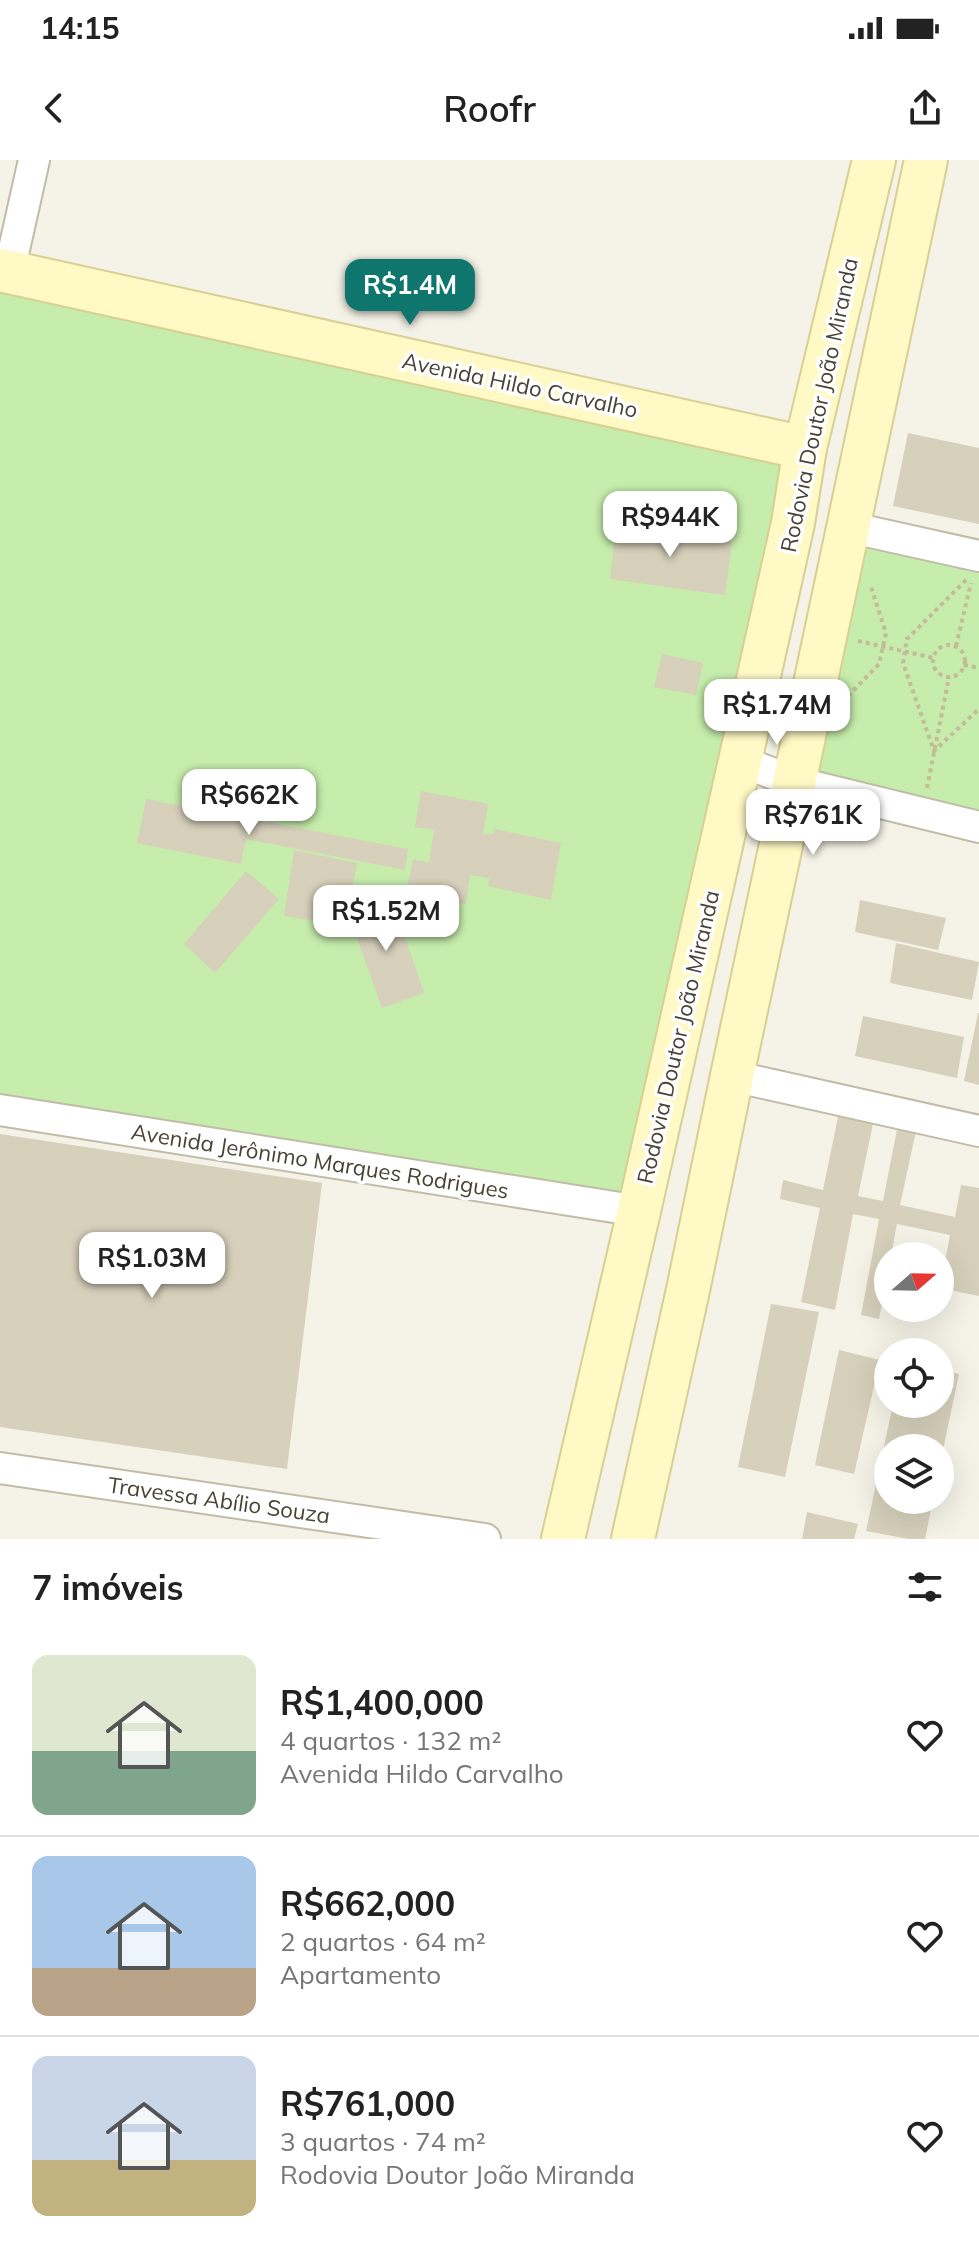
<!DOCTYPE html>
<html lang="pt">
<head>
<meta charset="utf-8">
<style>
	body { margin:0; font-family:Mulish,sans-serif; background:#f2f2f2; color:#222; height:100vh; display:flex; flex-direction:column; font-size:30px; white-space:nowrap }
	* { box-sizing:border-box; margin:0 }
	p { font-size:26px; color:#767676 }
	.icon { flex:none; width:44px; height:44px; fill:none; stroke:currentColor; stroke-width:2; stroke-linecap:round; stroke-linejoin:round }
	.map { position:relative; height:1379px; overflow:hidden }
	.side { display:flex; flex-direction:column; background:#fff; flex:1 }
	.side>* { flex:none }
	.needle { width:52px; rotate:70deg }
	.controls { position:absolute; left:874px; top:1082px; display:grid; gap:16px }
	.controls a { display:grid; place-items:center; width:80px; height:80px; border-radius:50%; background:#fff; box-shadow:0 8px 32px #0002; font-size:40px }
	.price { position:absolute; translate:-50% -68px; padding:0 18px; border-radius:16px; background:#fff; color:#222; font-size:26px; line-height:52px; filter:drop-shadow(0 2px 4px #0008) }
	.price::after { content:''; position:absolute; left:50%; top:48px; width:24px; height:18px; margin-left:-12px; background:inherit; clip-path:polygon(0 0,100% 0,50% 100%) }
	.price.active { background:#0f766e; color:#fff }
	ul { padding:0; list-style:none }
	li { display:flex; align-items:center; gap:24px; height:200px; padding:0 32px }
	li+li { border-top:2px solid #e0e0e0 }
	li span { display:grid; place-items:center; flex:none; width:224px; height:160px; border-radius:16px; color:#555 }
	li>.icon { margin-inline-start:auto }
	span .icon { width:96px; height:96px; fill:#fffc; stroke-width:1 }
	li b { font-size:34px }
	h2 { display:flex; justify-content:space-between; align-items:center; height:96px; padding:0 32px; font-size:34px }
	.status { display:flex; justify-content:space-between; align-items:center; height:56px; padding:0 40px; background:#fff; direction:ltr }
	.status svg { height:22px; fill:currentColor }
	header { display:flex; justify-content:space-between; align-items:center; height:104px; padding:0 32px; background:#fff; font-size:36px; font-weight:600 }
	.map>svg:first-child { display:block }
	.green { fill:#c6edac }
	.building { fill:#d7d0bb }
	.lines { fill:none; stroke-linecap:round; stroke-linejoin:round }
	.street-casing { stroke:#c1bca8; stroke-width:34 }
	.secondary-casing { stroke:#d8d092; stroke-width:46 }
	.path { stroke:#c4bb98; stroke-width:4; stroke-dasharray:4 4; stroke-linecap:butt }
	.street { stroke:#fff; stroke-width:30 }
	.secondary { stroke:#fff9c6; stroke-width:42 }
	.labels { text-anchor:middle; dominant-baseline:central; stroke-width:7; stroke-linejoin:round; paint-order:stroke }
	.street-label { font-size:22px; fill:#484335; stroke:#fff }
</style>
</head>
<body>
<div class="status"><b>14:15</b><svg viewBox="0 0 49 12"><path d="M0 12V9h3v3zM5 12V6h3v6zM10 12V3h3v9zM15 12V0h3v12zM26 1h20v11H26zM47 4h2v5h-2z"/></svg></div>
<header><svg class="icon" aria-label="back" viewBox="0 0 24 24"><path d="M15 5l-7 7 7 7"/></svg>Roofr<svg class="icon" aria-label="share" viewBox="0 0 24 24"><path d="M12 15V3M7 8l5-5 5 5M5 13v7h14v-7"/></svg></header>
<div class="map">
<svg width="979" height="1379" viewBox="0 0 979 1379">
	<rect width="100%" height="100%" fill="#f5f2e7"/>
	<g class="green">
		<path d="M0,132l788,171 -164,730 -624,-97z"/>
		<path d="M854,378l125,26v255l-170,-42z"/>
	</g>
	<g class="building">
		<path d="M908,273l71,15v76l-86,-18z"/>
		<path d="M617,361l115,21 -7,53 -115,-16z"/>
		<path d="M662,494l41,9 -7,32 -42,-8z"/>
		<path d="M421,631l67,13 -5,30h10l1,-5 67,14 -10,57 -63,-14 1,-8 -19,-3 -4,29 -60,-11 7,-34 16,4 5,-33 -19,-3z"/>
		<path d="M146,639l262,50 -3,21 -159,-31 -5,25 -104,-21z"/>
		<path d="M294,690l63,13 -11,63 -62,-10z"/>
		<path d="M246,711l33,28 -64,74 -31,-29z"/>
		<path d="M392,738l32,95 -42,15 -34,-95z"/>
		<path d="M860,740l86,18 -8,32 -83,-18z"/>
		<path d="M896,783l83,19 -7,38 -82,-17z"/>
		<path d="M978,853h1v72l-15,-4z"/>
		<path d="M863,856l101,21 -7,41 -102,-22z"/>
		<path d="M840,947l35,7 -17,82 25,5 16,-82 19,3 -18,83 55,12 6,-32 18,3v108l-39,-8 10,-53 -53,-11 -6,32h-3v16l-9,47 -18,-4 18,-96 -26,-5 -18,96 -34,-8 19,-94 -40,-9 3,-19 40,10z"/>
		<path d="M0,974l322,49 -35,286 -287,-42z"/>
		<path d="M771,1144l48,8 -34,165 -47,-10z"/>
		<path d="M839,1190l41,10 -26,114 -39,-9z"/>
		<path d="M940,1210l19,4 -18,85 -1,-11h-52v52h45l-8,39h-16l-43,-8 27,-127h47z"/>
		<path d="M807,1352l51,12 -4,15h-52z"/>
	</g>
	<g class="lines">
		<g class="street-casing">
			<g id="street">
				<path d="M9,112l25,-112"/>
				<path d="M848,367l131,29"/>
				<path d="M740,601l55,21 184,45"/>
				<path d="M732,916l247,55"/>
				<path d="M0,950l639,101"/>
				<path d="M0,1308l485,71"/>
			</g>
		</g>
		<g class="secondary-casing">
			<g id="secondary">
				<path d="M0,110l805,178"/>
				<path d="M563,1379l76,-328 101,-450 53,-238 12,-75 69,-288"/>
				<path d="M633,1379l55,-249 44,-214 194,-916"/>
			</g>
		</g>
		<g class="path">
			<path d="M966,420l-59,59 -4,24 31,88 45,-42"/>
			<path d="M858,481l76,17"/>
			<circle cx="949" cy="501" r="16"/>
			<path d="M956,486l15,-63"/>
			<path d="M964,505l15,3"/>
			<path d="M848,536l31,-32 7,-31 -16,-49"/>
			<path d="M927,628l22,-111"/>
		</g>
		<use href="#street" class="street"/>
		<use href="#secondary" class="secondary"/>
	</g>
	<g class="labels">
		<g class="street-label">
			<text transform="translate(520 225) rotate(12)">Avenida Hildo Carvalho</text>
			<text transform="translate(819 245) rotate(-78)">Rodovia Doutor João Miranda</text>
			<text transform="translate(678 877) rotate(-77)">Rodovia Doutor João Miranda</text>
			<text transform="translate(320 1001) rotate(9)">Avenida Jerônimo Marques Rodrigues</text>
			<text transform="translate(219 1340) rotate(8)">Travessa Abílio Souza</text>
		</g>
	</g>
</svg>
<div class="controls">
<a><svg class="needle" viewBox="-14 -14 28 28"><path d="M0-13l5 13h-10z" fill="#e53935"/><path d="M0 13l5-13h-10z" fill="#767676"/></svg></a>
<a><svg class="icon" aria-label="locate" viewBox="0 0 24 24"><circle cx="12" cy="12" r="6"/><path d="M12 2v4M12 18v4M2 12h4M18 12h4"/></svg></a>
<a><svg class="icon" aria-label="layers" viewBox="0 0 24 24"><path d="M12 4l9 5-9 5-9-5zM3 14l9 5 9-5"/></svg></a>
</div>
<b class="price active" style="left:410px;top:167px">R$1.4M</b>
<b class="price" style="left:670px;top:399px">R$944K</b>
<b class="price" style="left:777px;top:587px">R$1.74M</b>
<b class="price" style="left:249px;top:677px">R$662K</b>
<b class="price" style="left:813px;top:697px">R$761K</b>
<b class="price" style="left:386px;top:793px">R$1.52M</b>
<b class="price" style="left:152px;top:1140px">R$1.03M</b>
</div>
<section class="side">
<h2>7 imóveis<svg class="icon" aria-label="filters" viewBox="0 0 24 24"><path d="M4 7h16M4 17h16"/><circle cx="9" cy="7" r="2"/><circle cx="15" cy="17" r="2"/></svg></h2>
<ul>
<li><span style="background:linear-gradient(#dfe7d0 60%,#7fa58c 0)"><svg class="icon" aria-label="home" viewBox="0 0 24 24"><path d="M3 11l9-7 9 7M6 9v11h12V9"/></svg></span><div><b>R$1,400,000</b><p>4 quartos · 132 m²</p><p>Avenida Hildo Carvalho</p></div><svg class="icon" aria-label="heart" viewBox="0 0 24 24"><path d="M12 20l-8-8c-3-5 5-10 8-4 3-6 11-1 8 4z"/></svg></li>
<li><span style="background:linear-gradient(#a9c7e8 70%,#b9a48a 0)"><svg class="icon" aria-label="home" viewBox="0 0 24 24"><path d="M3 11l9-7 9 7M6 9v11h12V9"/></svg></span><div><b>R$662,000</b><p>2 quartos · 64 m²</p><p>Apartamento</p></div><svg class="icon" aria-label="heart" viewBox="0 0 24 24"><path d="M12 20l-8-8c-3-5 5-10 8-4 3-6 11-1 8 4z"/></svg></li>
<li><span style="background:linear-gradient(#c9d6e8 65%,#c2b280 0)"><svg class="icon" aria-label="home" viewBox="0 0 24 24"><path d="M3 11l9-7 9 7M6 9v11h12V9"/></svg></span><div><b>R$761,000</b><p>3 quartos · 74 m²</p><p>Rodovia Doutor João Miranda</p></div><svg class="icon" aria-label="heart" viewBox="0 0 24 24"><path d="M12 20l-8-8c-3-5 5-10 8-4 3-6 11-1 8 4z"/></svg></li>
</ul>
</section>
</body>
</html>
